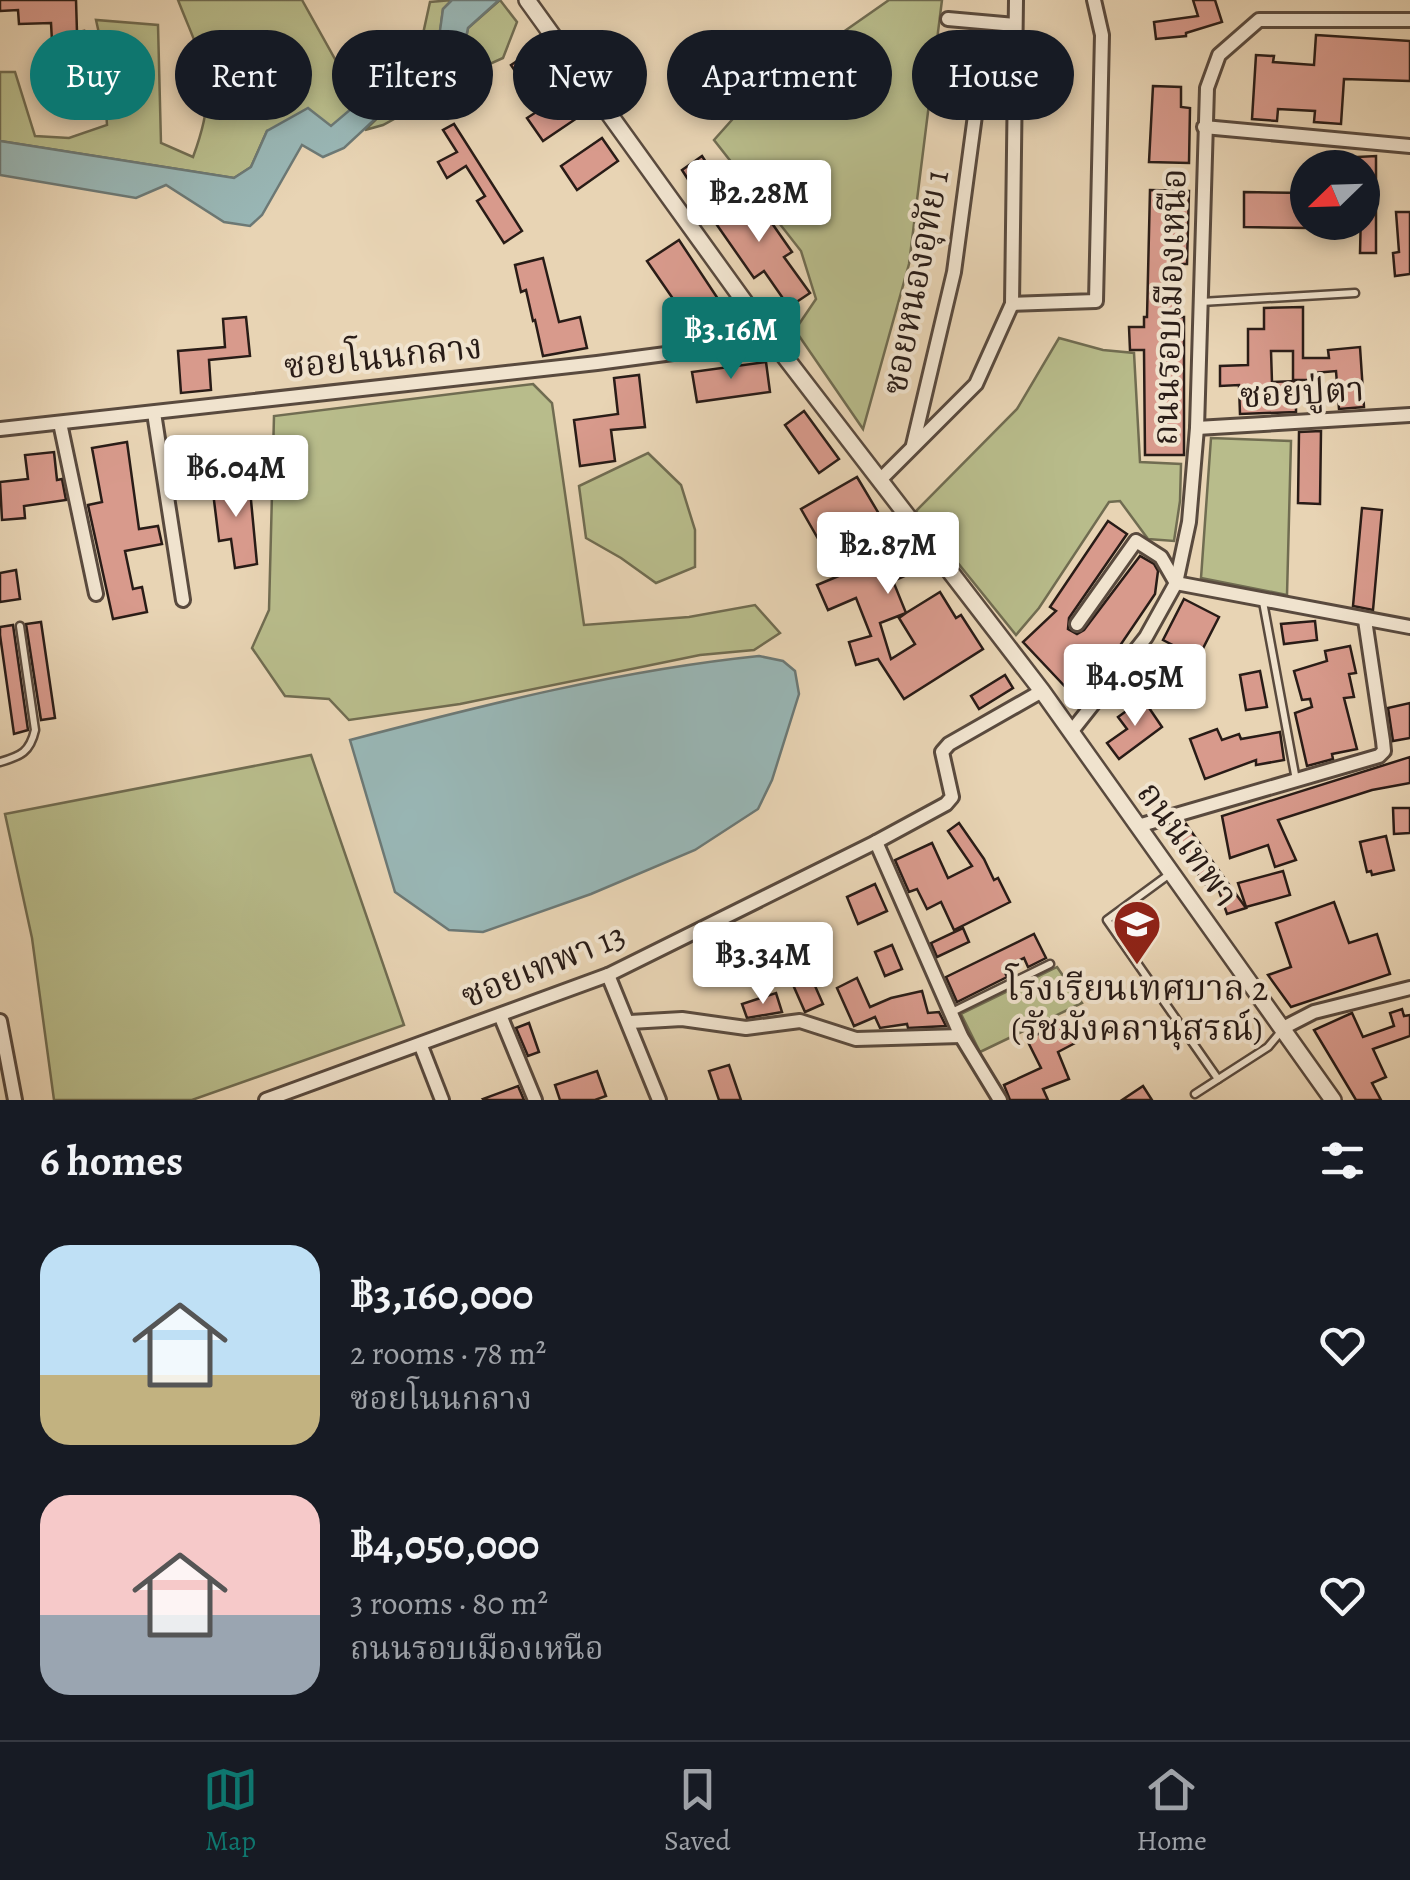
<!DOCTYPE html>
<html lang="en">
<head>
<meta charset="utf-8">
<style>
	body { margin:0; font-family:Alegreya,"Noto Serif Thai",serif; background:#242831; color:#f1f3f6; height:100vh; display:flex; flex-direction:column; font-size:38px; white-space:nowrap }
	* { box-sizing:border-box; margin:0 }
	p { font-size:32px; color:#9ea1a6 }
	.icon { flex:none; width:55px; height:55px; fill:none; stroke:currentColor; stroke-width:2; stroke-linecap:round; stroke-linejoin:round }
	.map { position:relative; height:1100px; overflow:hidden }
	.panel { display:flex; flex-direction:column; background:#171b24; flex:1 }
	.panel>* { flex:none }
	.top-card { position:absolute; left:30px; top:30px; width:1350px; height:90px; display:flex; gap:20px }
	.needle { width:65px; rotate:247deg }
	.buttons { position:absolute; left:1290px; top:150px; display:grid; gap:20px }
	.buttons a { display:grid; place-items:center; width:90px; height:90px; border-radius:50%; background:#171b24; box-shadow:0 5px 15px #0003; font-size:50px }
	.price { position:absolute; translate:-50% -85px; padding:0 22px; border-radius:10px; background:#fff; color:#222; font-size:32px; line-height:65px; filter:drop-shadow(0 2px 5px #0008) }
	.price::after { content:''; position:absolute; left:50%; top:60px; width:30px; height:22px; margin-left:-15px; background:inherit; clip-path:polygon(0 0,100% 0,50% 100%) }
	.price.on { background:#0f766e; color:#fff }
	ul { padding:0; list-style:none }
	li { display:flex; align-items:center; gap:30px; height:250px; padding:0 40px }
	li span { display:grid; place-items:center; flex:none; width:280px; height:200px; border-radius:30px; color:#555 }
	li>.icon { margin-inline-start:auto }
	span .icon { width:120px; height:120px; fill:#fffc; stroke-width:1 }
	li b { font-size:42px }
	h2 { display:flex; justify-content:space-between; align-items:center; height:120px; padding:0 40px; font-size:42px }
	.tag { padding:0 35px; border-radius:45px; background:#171b24; box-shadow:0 5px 15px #0003; font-size:35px; line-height:90px }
	.tag.on { background:#0f766e; color:#fff }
	.dock { display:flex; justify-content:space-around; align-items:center; height:140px; border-top:2px solid #363941; background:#171b24; font-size:28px; color:#9ea1a6 }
	.dock a { display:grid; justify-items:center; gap:5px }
	.dock .on { color:#0f766e }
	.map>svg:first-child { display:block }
	.green { fill:#b8bc8b; stroke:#706c51; stroke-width:2.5 }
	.water { fill:#99b7b6; stroke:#6c7976; stroke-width:2.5 }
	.building { fill:#d89a8c; stroke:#291c17; stroke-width:2.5; fill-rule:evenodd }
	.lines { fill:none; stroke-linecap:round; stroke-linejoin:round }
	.service-casing { stroke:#594a3e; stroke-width:11 }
	.minor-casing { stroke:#594a3e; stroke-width:18 }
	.tertiary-casing { stroke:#594a3e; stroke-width:20 }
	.service { stroke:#f0e3ce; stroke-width:6 }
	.minor { stroke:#f0e3ce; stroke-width:12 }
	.tertiary { stroke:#f0e3ce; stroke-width:15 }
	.labels { text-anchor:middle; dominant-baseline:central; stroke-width:8; stroke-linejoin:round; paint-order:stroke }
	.street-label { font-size:35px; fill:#291c17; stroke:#f0e3ce }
	.poi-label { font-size:35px; fill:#291c17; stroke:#f0e3ce }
</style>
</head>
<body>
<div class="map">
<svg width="1410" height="1100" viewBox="0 0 1410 1100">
	<rect width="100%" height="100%" fill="#e8d4b4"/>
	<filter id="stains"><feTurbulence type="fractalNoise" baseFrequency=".002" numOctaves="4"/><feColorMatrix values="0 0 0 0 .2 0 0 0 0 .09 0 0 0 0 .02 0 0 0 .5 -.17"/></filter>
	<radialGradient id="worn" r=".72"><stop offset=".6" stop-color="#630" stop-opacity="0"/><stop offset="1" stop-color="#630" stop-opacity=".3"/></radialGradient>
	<g class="green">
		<path d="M178,0h124l38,68 81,-25 9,-41 22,-2 -9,9 -8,64 -104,53 -64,5 -16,36 -17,11 -234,-37v-69h15l20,64 34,2 38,-13 -5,-78 -6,-27 62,5 3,118 32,14c27,-73 12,-88 -15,-157z"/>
		<path d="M500,0l17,22 -14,36 -38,17 -31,32 -27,5 -24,13 -18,5 37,-36 37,-6 24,-35 5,-25z"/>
		<path d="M889,0h53l-33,264 -46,165 -68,-99 21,-31 -15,-48 -87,-111 42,-47z"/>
		<path d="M1059,338l44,12 31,3 6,109 41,2 -1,37 -6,40 -26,-2 -28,-38 -11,1 -70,106 -23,27 -100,-124 101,-102z"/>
		<path d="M533,384l19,19 32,222 105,-8 66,-12 25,28 -26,17 -54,5 -240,49 -111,16 -20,-21 -44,-3 -33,-48 17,-38 5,-194z"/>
		<path d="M1211,438l80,3 -4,154 -86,-17z"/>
		<path d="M648,453l33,32 14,45v37l-39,16 -35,-25 -35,-20 -7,-52z"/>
		<path d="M311,755l93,270 -212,75h-138l-22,-162 -27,-124z"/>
		<path d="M1057,967l25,36 -102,49 -19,-38z"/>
	</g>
	<g class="water">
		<path d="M452,0h47l-31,28 -5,25 -25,35 -36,6 -58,54 -21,9 -21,-12 -40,70 -12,11 -26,-4 -58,-37 -30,13 -136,-23v-34l234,37 17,-11 16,-36 41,-23 23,18 66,-56 37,3 9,-64z"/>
		<path d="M759,656l24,5 12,10 4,23 -27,86 -14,29 -63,41 -104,44 -108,38 -34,-2 -54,-38 -45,-152c134,-35 271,-70 409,-84z"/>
	</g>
	<g class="building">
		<path d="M0,0h76l1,32 7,-1 2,45 -32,2 -3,-55 -32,1 -1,-14 -18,1z"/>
		<path d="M1193,0h22l7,22 -36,11v3l-30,3 -2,-17 44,-6z"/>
		<path d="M1316,35l94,6v40l-66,-2 -3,45 -27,-2 1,-11 -37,-2 -1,12 -25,-2 4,-64 18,1 -1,6 41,3z"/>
		<path d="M538,47l45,67 -40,27 -16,-23 14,-9 -30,-44z"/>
		<path d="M1153,86l28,1v20l9,1 -1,55 -40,-1z"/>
		<path d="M454,124l68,107 -18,12 -27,-42 8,-5 -19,-30 -19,12 -9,-16 19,-10 -14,-22z"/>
		<path d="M602,138l16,23 -41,29 -16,-24z"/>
		<path d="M702,156l9,14 -20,14 -9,-14z"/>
		<path d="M1376,156v97h-16l2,-85h-24v-10z"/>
		<path d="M748,189l44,63 -8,5 26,36 -21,14 -25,-36 -10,7 -44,-63z"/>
		<path d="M1150,190l39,1 -2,73h-9l-1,53h7v138h-39l-1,-105h-14l-1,-23h15v-10h3z"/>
		<path d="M1244,192l64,1v35l-64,-1z"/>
		<path d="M1396,212h14v62l-15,2 -2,-23 6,-1z"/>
		<path d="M679,240l49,74 -30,21 -51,-74z"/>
		<path d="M543,258l16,64 21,-5 7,31 -44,8 -8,-36 -2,1 -7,-31 -5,2 -6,-27z"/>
		<path d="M1303,307v51h26l-1,-8 32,-3 4,60 -25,2 -3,-38 -22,2v7h-21v-29h-22l1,31 24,-1v31l-56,2 -1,-29 -19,1v-20l28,-1v-36h16v-21z"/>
		<path d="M246,317l4,39 -41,4 2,30 -30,3 -3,-42 47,-4 -2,-28z"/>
		<path d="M766,362l4,30 -73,10 -5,-30z"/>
		<path d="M639,375l6,52 -34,3 4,31 -35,5 -6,-46 44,-6 -4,-36z"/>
		<path d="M804,411l35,48 -20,14 -34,-48z"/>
		<path d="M1321,431l-1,73 -22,-1 1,-71z"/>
		<path d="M127,442l12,87 19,-3 4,18 -37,7 8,38 9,-2 5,25 -34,7 -25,-114 14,-3 -10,-54z"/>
		<path d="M54,452l3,28 5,-1 4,21 -42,6 1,12 -23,2 -2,-38 28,-3 -3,-24z"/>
		<path d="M857,477l34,57 3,-2 11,16 3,-1 10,23 -25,11 13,32 34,-21 16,26 5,-3 22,34 -79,50 -26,-40 -22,6 -7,-23 22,-6 -15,-38 -28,12 -11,-25 70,-29 -16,-25 -43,25 -27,-47zM906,613l-7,5 16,26 -24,15 -11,-36z"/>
		<path d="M249,479l8,85 -22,4 -4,-29 -12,2 -7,-57z"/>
		<path d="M1362,508l20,2 -9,100 -20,-4z"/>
		<path d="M1108,521l19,13 -58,84 -1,11 9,5 7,-4 56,-74 14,8 4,7 -3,23 -42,62 -40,39 -50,-53 33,-31 -6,-4z"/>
		<path d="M16,570l4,29 -20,3v-29z"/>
		<path d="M1184,599l35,18 -21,41 -35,-18z"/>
		<path d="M1315,621l2,19 -33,4 -3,-20z"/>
		<path d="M41,622l14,96 -14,2 -15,-96z"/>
		<path d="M13,625l15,105 -14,4 -14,-99v-8z"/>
		<path d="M1350,646l6,27 -7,1 5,23 -10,1 13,51 -25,5 1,5 -26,7 -12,-53 17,-6 -2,-8 -8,1 -8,-29 33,-10 -2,-10z"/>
		<path d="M1260,671l7,36 -21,3 -6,-35z"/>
		<path d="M1005,675l8,13 -34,21 -8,-13z"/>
		<path d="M1143,699l19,28 -43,32 -12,-16 20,-14 -9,-12z"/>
		<path d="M1410,703v35l-17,3 -5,-33z"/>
		<path d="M1217,729l5,11 17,-6 2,5 39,-7 4,28 -28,5v-5l-51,19 -15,-40z"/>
		<path d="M1410,757v26l-38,7 -94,30 18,40 -21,7 -7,-22 -38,13 -8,-42z"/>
		<path d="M1393,808h17v25l-16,1z"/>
		<path d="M959,823l25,36 10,21 4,-2 12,24 -56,28 -13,-28 -14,7 -10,-20 -8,3 -14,-32 37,-17 16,35 24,-12 -24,-35z"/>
		<path d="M1186,824l24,34 36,50 -19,6 -12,-35 -9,6 -36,-49z"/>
		<path d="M1386,836l8,34 -22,5 -1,-4 -4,1 -7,-30z"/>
		<path d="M1283,871l7,24 -44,12 -8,-24z"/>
		<path d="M875,884l12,27 -29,13 -11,-27z"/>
		<path d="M1334,902l15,41 28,-9 13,40 -99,33 -23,-32 23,-8 -15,-44z"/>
		<path d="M789,927l34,77 -18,8 -34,-77z"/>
		<path d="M963,928l6,14 -32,15 -6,-14z"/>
		<path d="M1034,934l12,24 -18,9 -4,-9 -21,10 4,9 -50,25 -11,-25z"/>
		<path d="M892,945l10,24 -17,7 -10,-24z"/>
		<path d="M857,978l13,29 21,-9 31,-7 6,22 11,-1 7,14 -38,2 -1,-4 -27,4 -5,-11 -21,9 -17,-38z"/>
		<path d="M776,993l6,19 -35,6 -5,-14z"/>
		<path d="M1402,1009l2,7 6,-1v21l-37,13 13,28 -14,6 9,17h-25l-42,-70 38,-17 11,24 31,-11 -4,-13z"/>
		<path d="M1066,1020l11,22 -19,10 11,27 -26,10 5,11h-38l-6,-15 37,-17 -14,-28z"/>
		<path d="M529,1023l10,29 -11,4 -12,-28z"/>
		<path d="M729,1065l12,35h-22l-10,-29z"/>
		<path d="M597,1071l9,25 -11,4h-35l-5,-15z"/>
		<path d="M518,1086l6,14h-40l-1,-1z"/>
		<path d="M1143,1086l9,14h-30z"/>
	</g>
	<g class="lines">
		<g class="service-casing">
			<g id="service">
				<path d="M1201,302l154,-9"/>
				<path d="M1263,602l33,178"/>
				<path d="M0,762c21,-6 30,-10 35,-32l-15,-104"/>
				<path d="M1171,873l-64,47 111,159"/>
				<path d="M952,1012l98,-48"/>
				<path d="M1195,1094l73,-47 15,-18"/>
			</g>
		</g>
		<g class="minor-casing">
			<g id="minor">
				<path d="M948,19l67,6"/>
				<path d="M1204,127l206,19"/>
				<path d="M1012,304l84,-3 6,-266 -8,-35"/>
				<path d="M154,413l29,187"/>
				<path d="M60,423l36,171"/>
				<path d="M1197,428l213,-13"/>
				<path d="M0,429l597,-66 175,-23"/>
				<path d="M913,445l41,-173 22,-164 39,1"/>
				<path d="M880,480l96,-96 36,-80 4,-304"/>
				<path d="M1077,624l59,-83 25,16 15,26 234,44"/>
				<path d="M1071,732l75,-95 30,-54 13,-61 8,-94 10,-340 12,-33 40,-35h151"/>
				<path d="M1138,826l241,-70 5,-5 -1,-10 -18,-121"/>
				<path d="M876,842l85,194 39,64"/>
				<path d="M608,975l51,125"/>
				<path d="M500,1015l35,85"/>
				<path d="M0,1021l15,79"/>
				<path d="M630,1022l52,-3 64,9 54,-7 56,18 105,-3"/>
				<path d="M1283,1028l31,-16 96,-24"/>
				<path d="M421,1046l21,54"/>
				<path d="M266,1100l342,-125 268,-133 70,-38 6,-7 -10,-45 7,-8 93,-53"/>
			</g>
		</g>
		<g class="tertiary-casing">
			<path id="tertiary" d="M527,0l245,340 270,351 291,409"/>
		</g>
		<use href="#service" class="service"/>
		<use href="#minor" class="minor"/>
		<use href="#tertiary" class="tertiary"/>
	</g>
	<defs>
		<g id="school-pin" transform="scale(2.5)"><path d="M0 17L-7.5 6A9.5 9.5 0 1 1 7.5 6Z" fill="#8f2418" stroke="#f0e3ce"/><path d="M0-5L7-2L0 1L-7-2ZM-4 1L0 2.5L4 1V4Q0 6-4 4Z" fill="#fff"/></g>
	</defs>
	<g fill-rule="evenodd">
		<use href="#school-pin" x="1137" y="924"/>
	</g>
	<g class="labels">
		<g class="street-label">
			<text transform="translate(915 282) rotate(-79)">ซอยหนองอุทัย 1</text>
			<text transform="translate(1169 307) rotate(-88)">ถนนรอบเมืองเหนือ</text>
			<text transform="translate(383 356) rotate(-6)">ซอยโนนกลาง</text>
			<text transform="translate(1302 392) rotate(-3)">ซอยปู่ตา</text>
			<text transform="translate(1188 844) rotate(54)">ถนนเทพา</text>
			<text transform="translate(543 965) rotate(-22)">ซอยเทพา 13</text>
		</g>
		<g class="poi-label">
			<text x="1137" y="988">โรงเรียนเทศบาล 2<tspan x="1137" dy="40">(รัชมังคลานุสรณ์)</tspan></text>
		</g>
	</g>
	<rect width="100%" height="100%" filter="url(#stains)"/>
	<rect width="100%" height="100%" fill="url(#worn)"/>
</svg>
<div class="buttons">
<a><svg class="needle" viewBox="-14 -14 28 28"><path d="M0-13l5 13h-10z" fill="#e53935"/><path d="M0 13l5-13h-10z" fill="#9ea1a6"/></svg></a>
</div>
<b class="price" style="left:759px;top:245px">฿2.28M</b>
<b class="price on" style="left:731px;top:382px">฿3.16M</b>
<b class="price" style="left:236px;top:520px">฿6.04M</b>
<b class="price" style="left:888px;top:597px">฿2.87M</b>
<b class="price" style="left:1135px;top:729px">฿4.05M</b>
<b class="price" style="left:763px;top:1007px">฿3.34M</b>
<div class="top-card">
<a class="tag on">Buy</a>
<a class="tag">Rent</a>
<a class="tag">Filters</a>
<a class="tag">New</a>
<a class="tag">Apartment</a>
<a class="tag">House</a>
</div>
</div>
<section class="panel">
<h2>6 homes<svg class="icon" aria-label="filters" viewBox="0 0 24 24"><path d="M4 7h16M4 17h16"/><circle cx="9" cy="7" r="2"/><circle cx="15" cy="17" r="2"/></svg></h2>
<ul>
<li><span style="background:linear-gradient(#bfe0f5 65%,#c2b280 0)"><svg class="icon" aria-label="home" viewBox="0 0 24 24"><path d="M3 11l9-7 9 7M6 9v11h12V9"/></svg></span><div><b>฿3,160,000</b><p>2 rooms · 78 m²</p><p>ซอยโนนกลาง</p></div><svg class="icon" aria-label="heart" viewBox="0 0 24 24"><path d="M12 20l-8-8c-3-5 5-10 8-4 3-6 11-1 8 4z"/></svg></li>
<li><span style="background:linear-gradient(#f6c9c9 60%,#9aa5b1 0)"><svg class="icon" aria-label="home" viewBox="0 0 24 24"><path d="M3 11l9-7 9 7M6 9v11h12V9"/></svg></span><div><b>฿4,050,000</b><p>3 rooms · 80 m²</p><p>ถนนรอบเมืองเหนือ</p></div><svg class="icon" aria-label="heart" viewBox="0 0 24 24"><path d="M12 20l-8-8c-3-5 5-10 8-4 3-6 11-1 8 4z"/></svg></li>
</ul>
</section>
<nav class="dock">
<a class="on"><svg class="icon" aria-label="map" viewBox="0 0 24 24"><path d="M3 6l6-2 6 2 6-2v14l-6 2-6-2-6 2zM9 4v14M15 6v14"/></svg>Map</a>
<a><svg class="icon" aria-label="saved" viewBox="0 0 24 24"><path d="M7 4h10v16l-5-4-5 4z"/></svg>Saved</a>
<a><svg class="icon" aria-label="home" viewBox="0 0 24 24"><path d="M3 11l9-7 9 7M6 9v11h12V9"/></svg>Home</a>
</nav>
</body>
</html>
